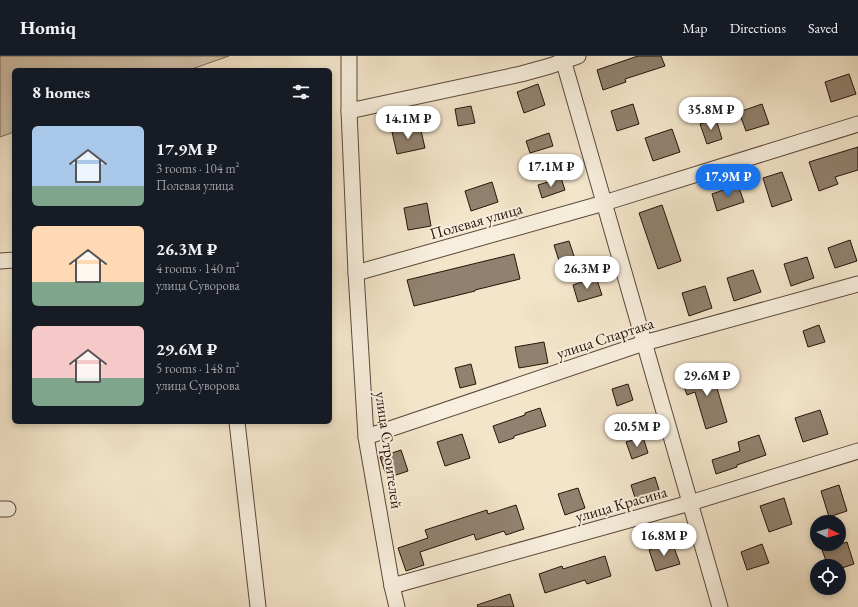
<!DOCTYPE html>
<html lang="en">
<head>
<meta charset="utf-8">
<style>
	body { margin:0; font-family:"EB Garamond",serif; background:#20242c; color:#f1f3f6; height:100vh; display:flex; flex-direction:column; font-size:15px; white-space:nowrap }
	* { box-sizing:border-box; margin:0 }
	p { font-size:13px; color:#9ea1a6 }
	.icon { flex:none; width:22px; height:22px; fill:none; stroke:currentColor; stroke-width:2; stroke-linecap:round; stroke-linejoin:round }
	.map { position:relative; flex:1; overflow:hidden }
	.details { position:absolute; left:12px; top:12px; width:320px; height:356px; display:flex; flex-direction:column; background:#171b24; border-radius:6px; box-shadow:0 2px 6px #0003 }
	.details>* { flex:none }
	.needle { width:26px; rotate:95deg }
	.fabs { position:absolute; left:810px; top:459px; display:grid; gap:8px }
	.fabs a { display:grid; place-items:center; width:36px; height:36px; border-radius:50%; background:#171b24; box-shadow:0 2px 6px #0003; font-size:20px }
	.price { position:absolute; translate:-50% -34px; padding:0 9px; border-radius:14px; background:#fff; color:#222; font-size:13px; line-height:26px; filter:drop-shadow(0 1px 2px #0008) }
	.price::after { content:''; position:absolute; left:50%; top:24px; width:12px; height:9px; margin-left:-6px; background:inherit; clip-path:polygon(0 0,100% 0,50% 100%) }
	.price.selected { background:#1a73e8; color:#fff }
	ul { padding:0; list-style:none }
	li { display:flex; align-items:center; gap:12px; height:100px; padding:0 20px }
	li span { display:grid; place-items:center; flex:none; width:112px; height:80px; border-radius:6px; color:#555 }
	li>.icon { margin-inline-start:auto }
	span .icon { width:48px; height:48px; fill:#fffc; stroke-width:1 }
	li b { font-size:17px }
	h2 { display:flex; justify-content:space-between; align-items:center; height:48px; padding:0 20px; font-size:17px }
	header { display:flex; align-items:center; gap:24px; box-sizing:border-box; height:56px; padding:0 20px; background:#171b24; border-bottom:1px solid #363941 }
	header strong { font-size:19px }
	nav { display:flex; gap:22px; margin-inline-start:auto; font-size:14px }
	.map>svg:first-child { display:block }
	.green { fill:#d0c1aa; stroke:#7c6a5a }
	.building { fill:#91816e; stroke:#27140b }
	.lines { fill:none; stroke-linecap:round; stroke-linejoin:round }
	.minor-casing { stroke:#5a483b; stroke-width:17 }
	.minor { stroke:#f7eedd; stroke-width:15 }
	.labels { text-anchor:middle; dominant-baseline:central; stroke-width:4; stroke-linejoin:round; paint-order:stroke }
	.street-label { font-size:16px; fill:#27140b; stroke:#f7eedd }
</style>
</head>
<body>
<header>
<strong>Homiq</strong>
<nav><a>Map</a><a>Directions</a><a>Saved</a></nav>
</header>
<div class="map">
<svg width="858" height="551" viewBox="0 0 858 551">
	<rect width="100%" height="100%" fill="#f3e5ca"/>
	<filter id="stains"><feTurbulence type="fractalNoise" baseFrequency=".005" numOctaves="4"/><feColorMatrix values="0 0 0 0 .2 0 0 0 0 .09 0 0 0 0 .02 0 0 0 .5 -.17"/></filter>
	<radialGradient id="worn" r=".72"><stop offset=".6" stop-color="#630" stop-opacity="0"/><stop offset="1" stop-color="#630" stop-opacity=".3"/></radialGradient>
	<path class="green" d="M0,0h229l-40,14h-175v62l-14,5z"/>
	<g class="building">
		<path d="M638,0h23l4,10 -40,13 1,3 -23,8 -6,-20z"/>
		<path d="M849,18l7,20 -25,8 -6,-20z"/>
		<path d="M538,28l7,21 -21,8 -7,-21z"/>
		<path d="M633,48l6,20 -22,7 -6,-20z"/>
		<path d="M762,48l7,20 -23,7 -7,-19z"/>
		<path d="M471,50l4,17 -17,3 -3,-17z"/>
		<path d="M716,63l6,20 -15,5 -7,-20z"/>
		<path d="M420,70l5,22 -28,6 -5,-22z"/>
		<path d="M672,73l8,23 -27,9 -8,-23z"/>
		<path d="M549,77l4,13 -23,7 -4,-12z"/>
		<path d="M858,91v23l-23,7 3,7 -19,7 -10,-29z"/>
		<path d="M782,116l10,28 -20,7 -9,-29z"/>
		<path d="M561,122l4,12 -23,8 -4,-13z"/>
		<path d="M492,126l6,20 -27,9 -6,-20z"/>
		<path d="M738,129l6,17 -27,9 -5,-17z"/>
		<path d="M427,147l4,23 -23,4 -4,-22z"/>
		<path d="M662,149l19,56 -23,8 -19,-56z"/>
		<path d="M850,184l7,21 -22,7 -7,-20z"/>
		<path d="M569,185l6,18 -15,5 -6,-19z"/>
		<path d="M514,198l6,25 -45,11v1l-61,15 -7,-26z"/>
		<path d="M807,201l7,21 -23,8 -7,-22z"/>
		<path d="M753,214l8,22 -27,9 -7,-23z"/>
		<path d="M596,221l6,18 -24,7 -5,-17z"/>
		<path d="M705,230l7,22 -23,8 -7,-23z"/>
		<path d="M819,269l6,17 -17,5 -5,-16z"/>
		<path d="M544,286l4,21 -29,5 -4,-21z"/>
		<path d="M471,308l5,20 -16,4 -5,-20z"/>
		<path d="M713,312l6,17h-3l11,37 -21,7 -11,-37 -8,3 -6,-16z"/>
		<path d="M628,328l5,16 -16,6 -5,-17z"/>
		<path d="M540,352l6,18 -32,10v2l-15,5 -6,-17 32,-11v-2z"/>
		<path d="M820,354l8,24 -25,8 -8,-24z"/>
		<path d="M462,378l8,24 -25,8 -8,-24z"/>
		<path d="M759,379l7,20 -29,10v2l-21,7 -4,-14 28,-9 -2,-9z"/>
		<path d="M643,381l5,16 -16,6 -6,-17z"/>
		<path d="M401,394l7,21 -21,7 -7,-21z"/>
		<path d="M655,421l5,16 -24,8 -5,-16z"/>
		<path d="M839,429l8,26 -18,6 -8,-26z"/>
		<path d="M578,432l7,20 -20,7 -7,-21z"/>
		<path d="M784,442l8,26 -23,8 -9,-26z"/>
		<path d="M516,449l8,24 -18,6 -2,-4 -28,9 -2,-6 -54,18 4,13 -18,6 -8,-23 30,-10 -3,-8 62,-20 1,4z"/>
		<path d="M672,486l8,22 -24,7 -7,-21z"/>
		<path d="M847,486l7,22 -15,5v-3h-11l-6,-16z"/>
		<path d="M762,488l7,19 -22,7 -6,-18z"/>
		<path d="M605,500l6,20 -24,8 -2,-4 -40,13 -6,-19 23,-8 1,3z"/>
		<path d="M510,538l4,13h-36l-1,-2z"/>
	</g>
	<g class="lines">
		<g class="minor-casing">
			<g id="minor">
				<path d="M349,0v55l7,162 10,164 26,149 5,21"/>
				<path d="M562,0l158,551"/>
				<path d="M349,55l172,-37 29,-8 28,-10"/>
				<path d="M0,205l14,-1"/>
				<path d="M356,217l248,-70 254,-79"/>
				<path d="M237,366l21,185"/>
				<path d="M366,381l278,-94 214,-59"/>
				<path d="M0,453h8"/>
				<path d="M392,530l298,-83 168,-52"/>
			</g>
		</g>
		<use href="#minor" class="minor"/>
	</g>
	<g class="labels">
		<g class="street-label">
			<text transform="translate(476 165) rotate(-16)">Полевая улица</text>
			<text transform="translate(605 282) rotate(-18)">улица Спартака</text>
			<text transform="translate(389 394) rotate(82)">улица Строителей</text>
			<text transform="translate(621 448) rotate(-16)">улица Красина</text>
		</g>
	</g>
	<rect width="100%" height="100%" filter="url(#stains)"/>
	<rect width="100%" height="100%" fill="url(#worn)"/>
</svg>
<div class="fabs">
<a><svg class="needle" viewBox="-14 -14 28 28"><path d="M0-13l5 13h-10z" fill="#e53935"/><path d="M0 13l5-13h-10z" fill="#9ea1a6"/></svg></a>
<a><svg class="icon" aria-label="locate" viewBox="0 0 24 24"><circle cx="12" cy="12" r="6"/><path d="M12 2v4M12 18v4M2 12h4M18 12h4"/></svg></a>
</div>
<b class="price" style="left:711px;top:75px">35.8M ₽</b>
<b class="price" style="left:408px;top:84px">14.1M ₽</b>
<b class="price" style="left:551px;top:132px">17.1M ₽</b>
<b class="price selected" style="left:728px;top:142px">17.9M ₽</b>
<b class="price" style="left:587px;top:234px">26.3M ₽</b>
<b class="price" style="left:707px;top:341px">29.6M ₽</b>
<b class="price" style="left:637px;top:392px">20.5M ₽</b>
<b class="price" style="left:664px;top:501px">16.8M ₽</b>
<section class="details">
<h2>8 homes<svg class="icon" aria-label="filters" viewBox="0 0 24 24"><path d="M4 7h16M4 17h16"/><circle cx="9" cy="7" r="2"/><circle cx="15" cy="17" r="2"/></svg></h2>
<ul>
<li><span style="background:linear-gradient(#a9c7e8 75%,#7fa58c 0)"><svg class="icon" aria-label="home" viewBox="0 0 24 24"><path d="M3 11l9-7 9 7M6 9v11h12V9"/></svg></span><div><b>17.9M ₽</b><p>3 rooms · 104 m²</p><p>Полевая улица</p></div></li>
<li><span style="background:linear-gradient(#ffd9b3 70%,#7fa58c 0)"><svg class="icon" aria-label="home" viewBox="0 0 24 24"><path d="M3 11l9-7 9 7M6 9v11h12V9"/></svg></span><div><b>26.3M ₽</b><p>4 rooms · 140 m²</p><p>улица Суворова</p></div></li>
<li><span style="background:linear-gradient(#f6c9c9 65%,#7fa58c 0)"><svg class="icon" aria-label="home" viewBox="0 0 24 24"><path d="M3 11l9-7 9 7M6 9v11h12V9"/></svg></span><div><b>29.6M ₽</b><p>5 rooms · 148 m²</p><p>улица Суворова</p></div></li>
</ul>
</section>
</div>
</body>
</html>
